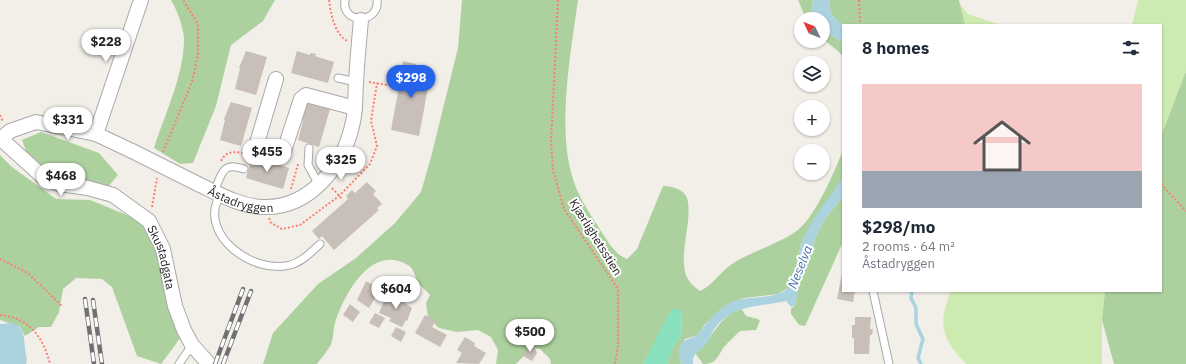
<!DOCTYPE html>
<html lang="en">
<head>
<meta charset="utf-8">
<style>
	body { margin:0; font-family:"IBM Plex Sans",sans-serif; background:#f2f2f3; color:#1f2937; height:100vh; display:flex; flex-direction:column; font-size:15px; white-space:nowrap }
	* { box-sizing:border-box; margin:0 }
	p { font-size:13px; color:#747a83 }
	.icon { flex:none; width:22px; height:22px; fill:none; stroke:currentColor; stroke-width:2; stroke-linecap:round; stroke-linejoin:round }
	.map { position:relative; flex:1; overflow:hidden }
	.details { position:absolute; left:842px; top:24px; width:320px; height:268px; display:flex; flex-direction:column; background:#fff; border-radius:0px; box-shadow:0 1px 3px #0004 }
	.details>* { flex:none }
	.needle { width:26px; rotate:313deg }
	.tools { position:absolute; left:794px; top:12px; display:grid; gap:8px }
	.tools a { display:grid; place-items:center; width:36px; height:36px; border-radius:50%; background:#fff; box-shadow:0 1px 3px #0004; font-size:20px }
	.price { position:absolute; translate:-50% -34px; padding:0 9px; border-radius:14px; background:#fff; color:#222; font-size:13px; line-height:26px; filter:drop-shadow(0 1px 2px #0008) }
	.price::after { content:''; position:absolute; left:50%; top:24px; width:12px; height:9px; margin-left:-6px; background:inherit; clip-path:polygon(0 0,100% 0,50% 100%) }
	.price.current { background:#2563eb; color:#fff }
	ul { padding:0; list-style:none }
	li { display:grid; align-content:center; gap:8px; height:212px; padding:0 20px }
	li span { display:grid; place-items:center; height:124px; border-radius:0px; color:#555 }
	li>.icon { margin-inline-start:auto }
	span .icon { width:72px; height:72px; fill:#fffc; stroke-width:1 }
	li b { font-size:17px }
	h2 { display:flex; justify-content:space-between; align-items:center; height:48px; padding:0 20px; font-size:17px }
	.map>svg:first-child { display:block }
	.grass { fill:#cdebb0 }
	.forest { fill:#add19e }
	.pitch { fill:#88e0be }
	.water { fill:#aad3df }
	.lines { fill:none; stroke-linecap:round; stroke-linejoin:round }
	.stream { stroke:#aad3df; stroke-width:3.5 }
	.building { fill:#c7bfb8 }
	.service-casing { stroke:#a9a9a9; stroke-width:9 }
	.minor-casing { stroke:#a9a9a9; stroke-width:16 }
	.path { stroke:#fa8072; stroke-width:2; stroke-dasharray:2 2; stroke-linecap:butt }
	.service { stroke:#fff; stroke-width:7 }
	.minor { stroke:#fff; stroke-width:14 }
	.rail-casing { stroke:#707070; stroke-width:4.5 }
	.rail { stroke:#fff; stroke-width:3; stroke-dasharray:9; stroke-linecap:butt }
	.minor-bridge-casing { stroke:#a9a9a9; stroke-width:16; stroke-linecap:butt }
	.minor-bridge { stroke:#fff; stroke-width:14 }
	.labels { text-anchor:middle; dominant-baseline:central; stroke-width:4; stroke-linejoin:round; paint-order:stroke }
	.street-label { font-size:12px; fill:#222; stroke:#fff }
	.water-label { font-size:13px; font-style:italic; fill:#4a7aab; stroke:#fff }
</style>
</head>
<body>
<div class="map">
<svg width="1186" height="364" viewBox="0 0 1186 364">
	<rect width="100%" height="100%" fill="#f2efe9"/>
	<g class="grass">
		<path d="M1138,0h48v71l-25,65v-111h-29z"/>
		<path d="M960,4l8,10 33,11h-36z"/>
		<path d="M951,291h154l-3,29v44h-136c-24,-25 -29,-39 -15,-73z"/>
	</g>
	<g class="forest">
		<path d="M171,0h104l-12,21 -32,24 -15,61 -23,57 -13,1 -26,-16c11,-35 30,-72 30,-110 -1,-12 -7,-28 -13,-38z"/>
		<path d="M462,0h116c-7,50 -20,123 -7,172 5,21 17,39 28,56 8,12 15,26 28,31l10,-10 26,-63c8,0 21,3 24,12 6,21 -7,50 -2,74 2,8 8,14 15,19 13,-6 20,-19 32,-27 19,-13 53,-22 68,-36 16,-14 35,-57 43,-78v28l-36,54 -6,12 -7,33 -6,11 -10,6 -34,4 -12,4 -27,22 -7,11 -13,4 -6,12 2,13h-14l7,-19 8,-11 -1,-23 -20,21 -18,32h-92l-1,-5 -10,-10 -9,-1 -15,16h-20l2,-14 -7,-13 -13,-7 -21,2 -18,-4 -11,-11 -2,-14 4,-8c-3,-4 -8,-7 -11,-11 -5,-7 -4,-16 -13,-20 -36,-19 -62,31 -71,59 -2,6 -1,14 -4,21 -3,7 -10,14 -14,20h-54l10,-31 45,-49 38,-26 39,-35 26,-31 10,-35 27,-109z"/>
		<path d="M798,0h15l-1,9 3,10h-9z"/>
		<path d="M829,0h130l6,25 -122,1 -12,-11z"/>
		<path d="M823,30l20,12v15l-4,-5 -16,-13z"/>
		<path d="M1186,71v293h-72l-12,-44 3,-29h56v-155z"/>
		<path d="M41,132l58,21 19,22 -10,12 -47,-9 -32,-19 -7,-19z"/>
		<path d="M0,155l12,12 44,32 34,1 49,20 12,19 33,94 -23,31 -24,-8 -25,-69 -10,-8 -26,-1 -13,11 -4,23 -8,15h-12l-14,9 -5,-9 -20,-7z"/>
		<path d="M843,196v46l-38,84 -6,-1 -8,-11v-5l4,-4 4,-20 18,-51 7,-14z"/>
		<path d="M741,308l5,8 12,3 2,2 -4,9 -16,1c-5,5 -11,10 -16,16 -7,10 -7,17 -21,17l-8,-11c19,-13 19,-33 46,-45z"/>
	</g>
	<path class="pitch" d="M673,309h4l4,2 1,23 -8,11 -7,19h-24c10,-16 19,-43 30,-55z"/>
	<g class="water">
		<path d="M813,0h16l2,15 12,11v16l-20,-12v-11h-8l-3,-10z"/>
		<path d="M843,178v18l-19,24 -7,14 -18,51 -4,20 -4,2 -5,-6c-25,6 -49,3 -68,23 -6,7 -8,15 -13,21 -7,8 -13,8 -12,19h-12c0,-5 -3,-10 -2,-15 1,-11 14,-9 20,-16 10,-13 18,-24 33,-31 15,-7 44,-2 55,-13 11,-11 10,-31 14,-44 8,-24 28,-46 42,-67z"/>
		<path d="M12,323c12,4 12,13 13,25 0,6 3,9 1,16h-26v-40z"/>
	</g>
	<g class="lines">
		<path class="stream" d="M912,291l-1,7 5,10v16l7,15 -5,19 3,6"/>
	</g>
	<g class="building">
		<path d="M246,51l21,6 -11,38 -21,-6 5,-20 -1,-1z"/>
		<path d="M297,51l13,4v-2l6,1 -1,2 19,6 -6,21 -37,-10z"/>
		<path d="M403,61l13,3 -1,4 13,2 -1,6 3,1 -11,59 -28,-6 8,-43 -4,-1 2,-8h3z"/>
		<path d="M231,102l21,6 -11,38 -21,-6 5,-20 -1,-1z"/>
		<path d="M308,103l22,6 -11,38 -21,-7 5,-19 -2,-1z"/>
		<path d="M252,157l18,3v2l19,6 -6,21 -37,-11z"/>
		<path d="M367,182l9,9 -3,3 9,10 -5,4 2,2 -45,40 -12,-14 -3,3 -7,-8 36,-32 -2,-3 6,-6 3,3z"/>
		<path d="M842,273l1,18h12l-2,11 -16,-3z"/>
		<path d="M366,281l14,8 -11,19 -12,-8z"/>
		<path d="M390,293l22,15 -5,13 -1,-1 -4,7 -13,-6 2,-3 -12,-5 6,-15 2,1z"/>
		<path d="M350,304l10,8 -7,10 -10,-7z"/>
		<path d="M375,313l10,5 -6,10 -10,-5z"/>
		<path d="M425,315l11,5 -4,7 15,8 -7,12 -25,-14z"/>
		<path d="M855,317h16l-1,12h3l-1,6h-2l-1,19h-15v-16h-2v-13h3z"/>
		<path d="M396,327l10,5 -5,10 -10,-6z"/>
		<path d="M465,337l10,6 -1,3 12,7 -7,11 -23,-1 6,-10 -5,-3z"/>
		<path d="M528,346h6l3,7 -5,8 -9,-5z"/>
	</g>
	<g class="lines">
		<g class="service-casing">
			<g id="service">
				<path d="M345,0c-4,25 35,24 32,0"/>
				<path d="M338,78l18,4"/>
				<path d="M309,148l-1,17 11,20"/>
				<path d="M214,192c8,-18 8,-31 30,-23"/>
				<path d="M220,195c-23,40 34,80 70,70 12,-3 21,-13 30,-21"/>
				<path d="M873,291l16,73"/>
				<path d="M179,364l13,-19"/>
			</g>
		</g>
		<g class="minor-casing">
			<g id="minor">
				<path d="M276,79l-19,64 3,5 23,6 18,-55 5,-4 49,13"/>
				<path d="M96,134l45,-134"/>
				<path id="s1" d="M0,138l43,39 16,7 29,4 25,7 36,26 14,28 12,57 9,24 8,15 17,19"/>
				<path d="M1,139l9,-8 26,-9 60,12 36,17"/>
				<path id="s2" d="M198,184c21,10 41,22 65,23 46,2 80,-41 89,-81 4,-14 3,-29 4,-43 1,-21 3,-42 5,-63"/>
			</g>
		</g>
		<g class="path">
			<path d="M329,0c2,14 5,33 18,41"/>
			<path d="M558,0l-7,141 2,29 11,39 54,80v57l-3,18"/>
			<path d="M859,0l1,25"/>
			<path d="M369,82l24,4"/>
			<path d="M0,115l3,7"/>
			<path d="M163,152l29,-70 6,-27v-31l-15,-24"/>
			<path d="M221,161c6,-12 16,-9 27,-7"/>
			<path d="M1161,184l25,27"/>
			<path d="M332,188l11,12"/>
			<path d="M291,189l7,-25"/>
			<path d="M152,207l5,-29"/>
			<path d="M269,218l2,5 11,6 18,-4 39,-29 31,-32 7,-18 -6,-25 6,-38"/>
			<path d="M0,259l28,14 34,33"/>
			<path d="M0,315c30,3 43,22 50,49"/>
		</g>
		<use href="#service" class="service"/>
		<use href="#minor" class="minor"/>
		<g class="rail-casing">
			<g id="rail">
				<path d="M85,299l9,65"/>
				<path d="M93,300l9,64"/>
				<path d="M215,364l28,-75"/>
				<path d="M223,364l28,-73"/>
			</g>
		</g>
		<use href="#rail" class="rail"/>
		<g class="minor-bridge-casing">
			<path id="minor-bridge" d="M132,151l66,33"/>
		</g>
		<use href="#minor-bridge" class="minor-bridge"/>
	</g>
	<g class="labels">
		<g class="street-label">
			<text stroke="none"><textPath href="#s2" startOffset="46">Åstadryggen</textPath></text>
			<text transform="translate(596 237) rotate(58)">Kjærlighetsstien</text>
			<text stroke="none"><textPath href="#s1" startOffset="214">Skustadgata</textPath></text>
		</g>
		<g class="water-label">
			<text transform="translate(800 267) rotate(-68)">Neselva</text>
		</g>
	</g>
</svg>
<div class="tools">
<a><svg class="needle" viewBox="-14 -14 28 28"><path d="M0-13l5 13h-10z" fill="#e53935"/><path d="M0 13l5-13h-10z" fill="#747a83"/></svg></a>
<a><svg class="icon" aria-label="layers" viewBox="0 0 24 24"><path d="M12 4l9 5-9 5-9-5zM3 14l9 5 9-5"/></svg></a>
<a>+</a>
<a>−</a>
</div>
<b class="price" style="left:106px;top:63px">$228</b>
<b class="price current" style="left:411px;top:99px">$298</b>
<b class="price" style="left:68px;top:141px">$331</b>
<b class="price" style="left:267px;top:173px">$455</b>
<b class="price" style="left:341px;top:181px">$325</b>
<b class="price" style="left:61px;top:197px">$468</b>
<b class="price" style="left:396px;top:310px">$604</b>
<b class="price" style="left:530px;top:353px">$500</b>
<section class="details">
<h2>8 homes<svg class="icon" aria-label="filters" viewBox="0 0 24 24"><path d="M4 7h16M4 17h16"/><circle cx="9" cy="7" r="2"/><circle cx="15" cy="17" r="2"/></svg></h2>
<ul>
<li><span style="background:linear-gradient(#f6c9c9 70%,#9aa5b1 0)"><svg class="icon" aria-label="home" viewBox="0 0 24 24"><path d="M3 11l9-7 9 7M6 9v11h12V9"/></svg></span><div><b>$298/mo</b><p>2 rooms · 64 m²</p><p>Åstadryggen</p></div></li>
</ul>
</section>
</div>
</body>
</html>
